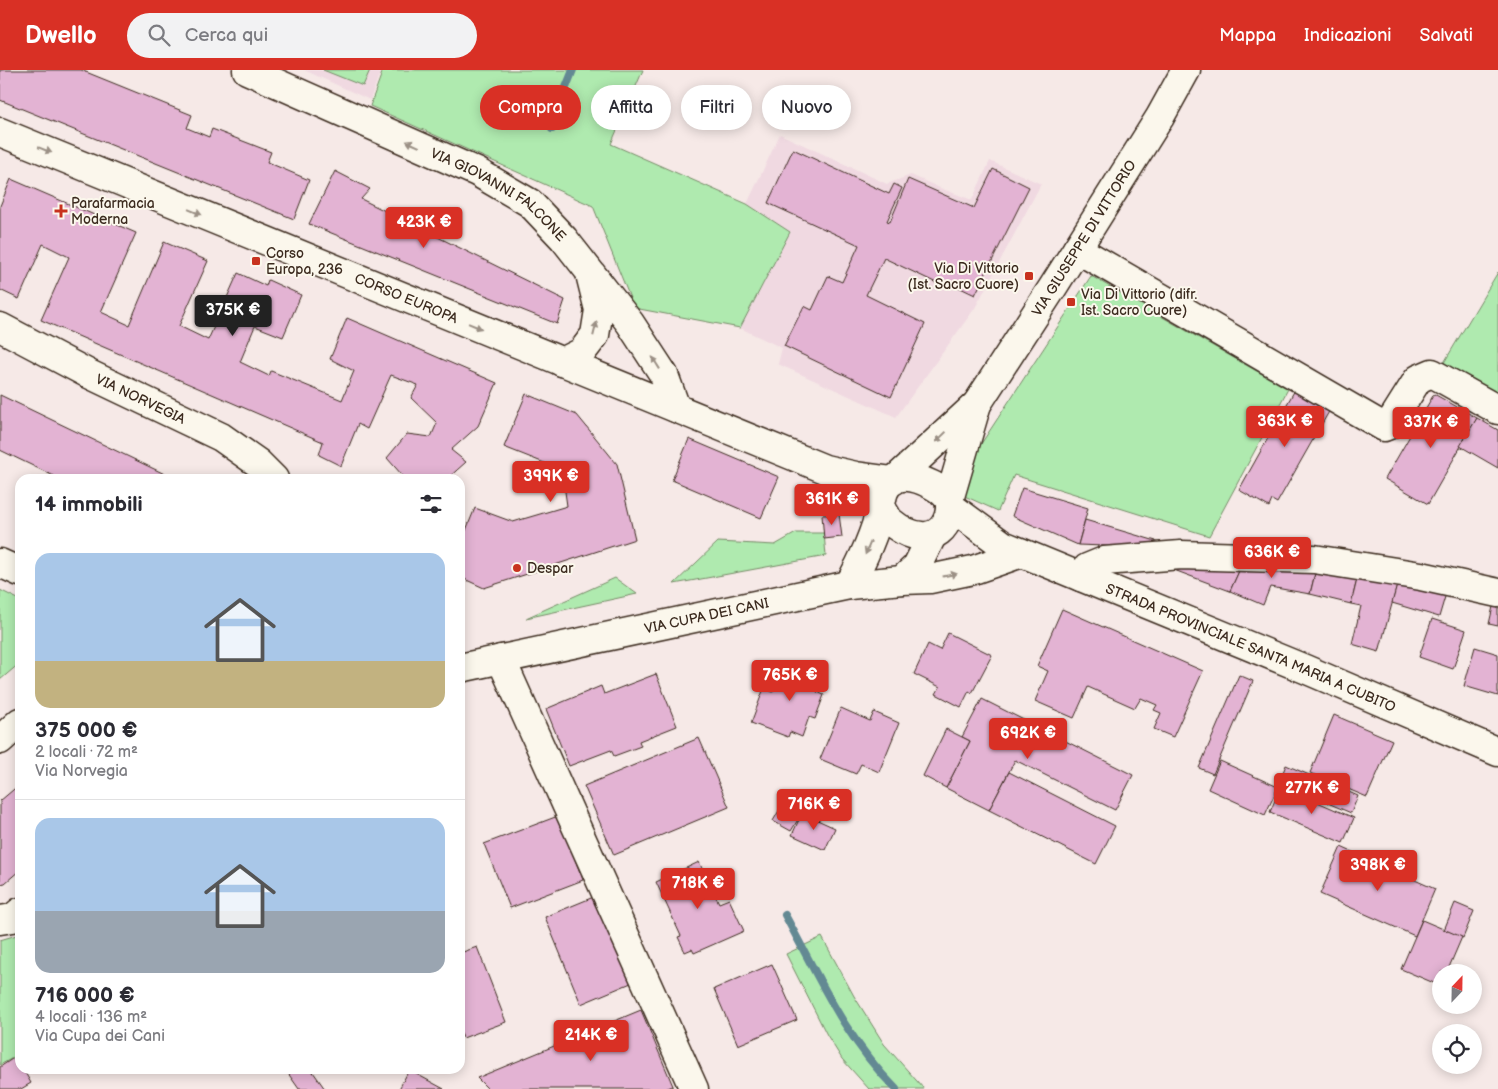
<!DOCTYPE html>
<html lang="it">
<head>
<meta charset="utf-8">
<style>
	body { margin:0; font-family:"Balsamiq Sans",sans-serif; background:#f2f2f3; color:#2b2b33; height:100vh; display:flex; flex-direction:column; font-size:19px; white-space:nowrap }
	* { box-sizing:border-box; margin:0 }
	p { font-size:16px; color:#7c7c81 }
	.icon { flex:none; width:28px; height:28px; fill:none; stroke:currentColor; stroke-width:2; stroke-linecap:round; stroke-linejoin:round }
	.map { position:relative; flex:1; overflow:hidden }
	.sheet { position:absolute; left:15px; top:404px; width:450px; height:600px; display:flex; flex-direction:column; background:#fff; border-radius:15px; box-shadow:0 2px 12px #0003 }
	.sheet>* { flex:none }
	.hud { position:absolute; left:480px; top:15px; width:475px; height:45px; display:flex; gap:10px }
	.needle { width:32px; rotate:22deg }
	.controls { position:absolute; left:1432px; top:894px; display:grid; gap:10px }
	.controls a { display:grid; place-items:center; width:50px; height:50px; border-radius:50%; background:#fff; box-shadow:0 2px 12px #0003; font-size:25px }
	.price { position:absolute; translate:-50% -42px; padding:0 11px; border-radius:5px; background:#d93025; color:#fff; font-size:16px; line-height:32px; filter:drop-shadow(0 1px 2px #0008) }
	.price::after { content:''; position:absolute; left:50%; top:30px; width:15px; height:11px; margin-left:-8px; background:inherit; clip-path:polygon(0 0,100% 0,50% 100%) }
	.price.on { background:#222; color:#fff }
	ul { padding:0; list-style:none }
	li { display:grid; align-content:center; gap:10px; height:265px; padding:0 20px }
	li+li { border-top:1px solid #e1e1e2 }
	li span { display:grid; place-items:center; height:155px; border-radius:15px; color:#555 }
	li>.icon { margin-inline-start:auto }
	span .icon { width:90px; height:90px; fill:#fffc; stroke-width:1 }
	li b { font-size:21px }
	h2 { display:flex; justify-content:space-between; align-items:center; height:60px; padding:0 20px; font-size:21px }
	.pill { padding:0 18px; border-radius:22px; background:#fff; box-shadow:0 2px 12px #0003; font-size:18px; line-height:45px }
	.pill.on { background:#d93025; color:#fff }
	header { display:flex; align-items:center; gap:30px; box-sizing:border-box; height:70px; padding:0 25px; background:#d93025; color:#fff }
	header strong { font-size:24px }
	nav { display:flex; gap:28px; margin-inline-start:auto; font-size:18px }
	.search { width:350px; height:45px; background:#f2f2f3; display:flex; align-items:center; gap:12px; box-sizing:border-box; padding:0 18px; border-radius:28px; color:#7c7c81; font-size:19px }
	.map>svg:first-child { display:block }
	.built { fill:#f0d9e1 }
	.green { fill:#afeaaf; stroke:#758a66 }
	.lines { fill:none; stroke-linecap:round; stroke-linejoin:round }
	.stream { stroke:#648993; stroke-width:8 }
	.building { fill:#e3b3d3; stroke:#3b2a1e }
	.minor-casing { stroke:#3b2a1e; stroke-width:31 }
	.major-casing { stroke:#3b2a1e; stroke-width:31 }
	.minor { stroke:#fbf7ec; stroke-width:28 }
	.major { stroke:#fbf7ec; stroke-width:28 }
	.oneway { fill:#9b9085 }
	.poi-dot { fill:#c8321e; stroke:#fbf7ec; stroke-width:2 }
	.labels { text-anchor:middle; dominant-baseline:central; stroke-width:4; stroke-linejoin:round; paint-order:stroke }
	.street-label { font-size:14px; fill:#3b2a1e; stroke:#fbf7ec }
	.poi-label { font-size:14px; fill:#3b2a1e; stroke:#fbf7ec; text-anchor:start }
</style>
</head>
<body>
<header>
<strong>Dwello</strong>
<div class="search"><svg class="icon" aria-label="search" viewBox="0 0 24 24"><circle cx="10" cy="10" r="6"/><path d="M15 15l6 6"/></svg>Cerca qui</div>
<nav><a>Mappa</a><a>Indicazioni</a><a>Salvati</a></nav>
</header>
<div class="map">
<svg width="1498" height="1019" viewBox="0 0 1498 1019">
	<rect width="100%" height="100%" fill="#f6e9e7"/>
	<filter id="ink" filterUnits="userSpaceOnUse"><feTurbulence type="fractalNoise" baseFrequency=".02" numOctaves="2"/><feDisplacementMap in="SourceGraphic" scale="10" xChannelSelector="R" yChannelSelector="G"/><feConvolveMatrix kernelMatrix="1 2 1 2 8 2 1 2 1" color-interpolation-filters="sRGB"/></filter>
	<g filter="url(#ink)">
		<g class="built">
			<path d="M304,0h77l-11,30z"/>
			<path d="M780,64l107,50 24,-9 29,13 32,12 18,-39 51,23 -66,124 -79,109 -118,-53 4,-16 -42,-20 50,-96 -43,-28z"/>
		</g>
		<g class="green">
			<path d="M323,0h47l-7,16z"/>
			<path d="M383,0h260l-32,74 136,60 43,28 -50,96 -106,-20 -41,-102 -223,-100z"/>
			<path d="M1498,202v125l-56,-31z"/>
			<path d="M1091,206l197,113 -79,147 -195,-61 -16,36 -38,-17 19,-47z"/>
			<path d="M796,463h28l2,23 -152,28 44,-42 57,3z"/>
			<path d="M615,508l22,16 -111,24z"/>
			<path d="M0,520l20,10v63l-20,17z"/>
			<path d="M20,864v120l-20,11v-125z"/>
			<path d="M822,867l32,59 30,48 40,45h-55l-27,-30 -15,-24 -41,-81z"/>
		</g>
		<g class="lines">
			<g class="stream">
				<path d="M552,59l1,-9 20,-50"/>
				<path d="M785,845c33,61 61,125 111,174"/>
			</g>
		</g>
		<g class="building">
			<path d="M0,0h81l111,45 -5,13 22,9 3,-8 59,23 -4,10 42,18 -15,39 -294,-119z"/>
			<path d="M793,79l96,45 5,-10 8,4 -15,33 3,1 18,-43 66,29 19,-39 36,18 -54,108 -25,-12 -3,5 -63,-30 -18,37 59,29 -34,73 -107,-51 20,-40 8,4 16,-34 14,6 17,-37 -91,-42z"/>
			<path d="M335,101l35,18 -9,10 204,101 -8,24 -248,-100z"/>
			<path d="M11,109l125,54 -35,79 28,13 35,-83 44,19 -29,65 29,14 30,-67 28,13 2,-6 33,15 -18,42 -28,-11 -15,36 29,14 2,-5 71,29 12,-29 -24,-12 17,-41 150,65 -19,43 -27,24 15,12 -19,17h-50l5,-4 -15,-17 20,-24 24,3 6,-14 -26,-25 7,-13 -27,-10 -24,54 -9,-5 -17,42 -22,-11 4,-13 -282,-122 28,-63 -26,-13 -24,55 -19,-9v-84z"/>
			<path d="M1296,318l35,20 -54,95 -5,-3 -3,7 -30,-17z"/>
			<path d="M526,324l51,21 40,49 18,75 -151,49 -24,-11v-32l15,-37 38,14 54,-16 -5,-36 -58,-23z"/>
			<path d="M1434,324l43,24 -49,86 -43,-25z"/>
			<path d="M0,325l175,84h-115l-60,-29z"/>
			<path d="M1477,348l21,12v38l-38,-22z"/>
			<path d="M689,369l90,38 -18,41 -89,-38z"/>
			<path d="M1022,418l66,20 -10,37 -66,-29z"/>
			<path d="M839,444l3,23 -18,2 -2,-24z"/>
			<path d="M1085,450l71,21v7l-78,-3z"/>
			<path d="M1179,489l65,1 -14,31 -56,-21z"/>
			<path d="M1244,490l73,5 -7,29 -40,-7 -7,18 -33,-14z"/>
			<path d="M1317,495l41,10 -7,29 -41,-10z"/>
			<path d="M1359,501l40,7 -20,74 -27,-8 9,-38 -10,-2z"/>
			<path d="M1399,508l48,12 -8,27 -47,-14z"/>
			<path d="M1495,528l3,1v27l-9,-2z"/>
			<path d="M1062,539l141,62 -30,66 -19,-8 7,-16 -7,-3 3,-5 -16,-7 -6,10 -47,-21 -14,31 -39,-17 13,-30 -11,-5z"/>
			<path d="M1432,549l34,11 -13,39 -34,-12z"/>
			<path d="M948,563l44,22 -20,38 -3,-2 -8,16 -25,-13 4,-7 -26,-13 14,-30 12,6z"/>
			<path d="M1475,577l23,7v42l-34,-10z"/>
			<path d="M784,593l39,14 -6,15 7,3 -9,24 -6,-2 -7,20 -12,-5 -2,5 -37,-14 13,-35 9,4z"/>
			<path d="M656,604l21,52 -38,15 2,5 -27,10 -3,-6 -42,16 -23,-57 55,-23 3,8z"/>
			<path d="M1239,605l14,6 -40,93 -14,-6z"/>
			<path d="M982,629l151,76 -18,35 -100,-50 -26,50 -43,-22 24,-47 -8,-4z"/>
			<path d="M841,638l29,13 4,-9 25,11 -20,49 -18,-8 -5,10 -36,-15z"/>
			<path d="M1334,645l58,25 -25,57 -57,-24z"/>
			<path d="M946,659l24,12 -24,47 -23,-12z"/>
			<path d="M699,668l30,69 -115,48 -30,-69z"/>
			<path d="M1220,691l58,26 -13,28 -57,-26z"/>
			<path d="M1286,695l72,31 -7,17 -72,-31z"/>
			<path d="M1009,702l106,54 -19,38 -107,-54z"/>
			<path d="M20,714v86l-15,13 -5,1v-83z"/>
			<path d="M1281,716l73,32 -11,25 -73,-31z"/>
			<path d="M784,732l18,11 -11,18 -18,-10z"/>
			<path d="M802,743l33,15 -10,22 -33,-15z"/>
			<path d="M558,746l25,64 -73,28 -26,-64z"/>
			<path d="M1341,777l94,42 -20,47 -95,-42z"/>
			<path d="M699,792l20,41 10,-4 15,32 -50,22 -2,-4 -7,3 -7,-15 3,-1 -25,-54z"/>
			<path d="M596,826l35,87 -50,21 -36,-87z"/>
			<path d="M1455,833l19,8 -11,27 -19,-8z"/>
			<path d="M1422,850l40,17 -15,35h-6v14l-40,-17z"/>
			<path d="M477,877l29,75 -43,16 -3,-7v-78z"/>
			<path d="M772,894l25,56 -59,25 -24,-56z"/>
			<path d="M641,940l32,76 -8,3h-177l-11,-11z"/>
			<path d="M15,987l5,8v4h3l8,14 -10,6h-21v-22z"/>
			<path d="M285,999h26l14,20h-26z"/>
			<path d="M409,1000l35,19h-45z"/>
		</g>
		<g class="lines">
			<g class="minor-casing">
				<g id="minor">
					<path d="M1077,179l307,178 5,-2 29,-46 14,-6 66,37"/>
					<path id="s1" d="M0,257l89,47 132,63 37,26 16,16"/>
					<path id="s2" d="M898,407l79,-73 76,-117 107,-170 26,-47"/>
					<path d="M949,430l28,-96"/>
					<path d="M0,493l20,9"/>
					<path d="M1081,507l6,-9 17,-7 77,-6 133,4 107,17 77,17"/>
					<path d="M849,515c14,-25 25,-49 32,-77"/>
					<path d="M501,589l193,430"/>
					<path id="s3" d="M460,598l389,-83 53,-5 15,-14 15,-30"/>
					<path d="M0,670l20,-18"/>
					<path d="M0,850l13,-2 7,-6"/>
				</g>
			</g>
			<g class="major-casing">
				<g id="major">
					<path id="s4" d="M247,0l230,102 53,31 34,36 66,84 34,52 12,33"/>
					<path id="s5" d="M0,62l825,337 31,7 37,5"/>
					<path d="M562,292l20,-10 13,-17 4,-25 -8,-32"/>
					<path d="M832,405c6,4 12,10 18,14 9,7 20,11 30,18 5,4 6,11 11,15 19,16 49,24 58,-7 1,-5 2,-10 0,-15 -4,-8 -10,-11 -17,-15 -27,-14 -49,-12 -51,23"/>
					<path id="s6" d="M950,436l53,39 302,124 193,83"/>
					<path d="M902,510l28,-1 43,-9 49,-17"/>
				</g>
			</g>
			<use href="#minor" class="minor"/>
			<use href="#major" class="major"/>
		</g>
		<defs><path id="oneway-solid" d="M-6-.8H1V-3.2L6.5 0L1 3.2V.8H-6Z" transform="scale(1.25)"/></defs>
		<g class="oneway">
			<use href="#oneway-solid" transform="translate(413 74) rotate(-156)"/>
			<use href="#oneway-solid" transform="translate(45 80) rotate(22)"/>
			<use href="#oneway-solid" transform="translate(195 142) rotate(22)"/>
			<use href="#oneway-solid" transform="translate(475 256) rotate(22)"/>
			<use href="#oneway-solid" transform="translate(595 259) rotate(-76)"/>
			<use href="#oneway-solid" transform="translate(656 293) rotate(-122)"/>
			<use href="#oneway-solid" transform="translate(941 367) rotate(136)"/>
			<use href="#oneway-solid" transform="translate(868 478) rotate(113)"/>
			<use href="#oneway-solid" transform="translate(950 505) rotate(-11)"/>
		</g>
	</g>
	<g class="poi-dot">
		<path d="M58.5 133.5h5v5h5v5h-5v5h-5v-5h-5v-5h5z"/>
		<rect x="251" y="186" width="10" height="10" rx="2.5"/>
		<rect x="1024" y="201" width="10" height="10" rx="2.5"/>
		<rect x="1066" y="227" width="10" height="10" rx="2.5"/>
		<circle cx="517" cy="498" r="5"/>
	</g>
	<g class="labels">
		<g class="street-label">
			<text stroke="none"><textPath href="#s4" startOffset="282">VIA GIOVANNI FALCONE</textPath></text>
			<text stroke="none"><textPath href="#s2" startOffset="305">VIA GIUSEPPE DI VITTORIO</textPath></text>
			<text stroke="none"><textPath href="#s5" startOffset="439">CORSO EUROPA</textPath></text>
			<text stroke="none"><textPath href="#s1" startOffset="158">VIA NORVEGIA</textPath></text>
			<text stroke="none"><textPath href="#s3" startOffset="252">VIA CUPA DEI CANI</textPath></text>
			<text stroke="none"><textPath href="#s6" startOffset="334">STRADA PROVINCIALE SANTA MARIA A CUBITO</textPath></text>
		</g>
		<g class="poi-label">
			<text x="71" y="133">Parafarmacia<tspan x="71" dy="16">Moderna</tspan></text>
			<text x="266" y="183">Corso<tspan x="266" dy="16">Europa, 236</tspan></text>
			<text x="1019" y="198" text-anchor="end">Via Di Vittorio<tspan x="1019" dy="16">(Ist. Sacro Cuore)</tspan></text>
			<text x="1081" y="224">Via Di Vittorio (difr.<tspan x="1081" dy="16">Ist. Sacro Cuore)</tspan></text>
			<text x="527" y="498">Despar</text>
		</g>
	</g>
</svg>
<div class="controls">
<a><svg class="needle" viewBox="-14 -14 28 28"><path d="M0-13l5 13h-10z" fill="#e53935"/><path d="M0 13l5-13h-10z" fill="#7c7c81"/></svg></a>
<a><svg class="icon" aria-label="locate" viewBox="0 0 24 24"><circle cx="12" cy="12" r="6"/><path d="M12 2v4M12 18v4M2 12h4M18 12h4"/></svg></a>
</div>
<b class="price" style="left:424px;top:179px">423K €</b>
<b class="price on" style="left:233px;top:267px">375K €</b>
<b class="price" style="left:1285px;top:378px">363K €</b>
<b class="price" style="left:1431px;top:379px">337K €</b>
<b class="price" style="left:551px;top:433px">399K €</b>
<b class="price" style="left:832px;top:456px">361K €</b>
<b class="price" style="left:1272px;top:509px">636K €</b>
<b class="price" style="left:790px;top:632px">765K €</b>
<b class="price" style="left:1028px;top:690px">692K €</b>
<b class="price" style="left:1312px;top:745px">277K €</b>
<b class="price" style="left:814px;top:761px">716K €</b>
<b class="price" style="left:1378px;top:822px">398K €</b>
<b class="price" style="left:698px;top:840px">718K €</b>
<b class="price" style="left:591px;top:992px">214K €</b>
<div class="hud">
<a class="pill on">Compra</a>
<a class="pill">Affitta</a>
<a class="pill">Filtri</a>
<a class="pill">Nuovo</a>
</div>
<section class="sheet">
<h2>14 immobili<svg class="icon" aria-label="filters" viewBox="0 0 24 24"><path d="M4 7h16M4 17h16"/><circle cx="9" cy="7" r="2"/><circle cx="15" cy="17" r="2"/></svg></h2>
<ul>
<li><span style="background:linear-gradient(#a9c7e8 70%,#c2b280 0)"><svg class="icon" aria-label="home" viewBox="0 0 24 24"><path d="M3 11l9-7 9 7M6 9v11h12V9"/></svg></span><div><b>375 000 €</b><p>2 locali · 72 m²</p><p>Via Norvegia</p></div></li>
<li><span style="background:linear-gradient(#a9c7e8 60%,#9aa5b1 0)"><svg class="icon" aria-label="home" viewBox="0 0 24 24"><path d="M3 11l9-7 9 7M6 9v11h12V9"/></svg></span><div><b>716 000 €</b><p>4 locali · 136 m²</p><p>Via Cupa dei Cani</p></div></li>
</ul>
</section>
</div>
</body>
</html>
